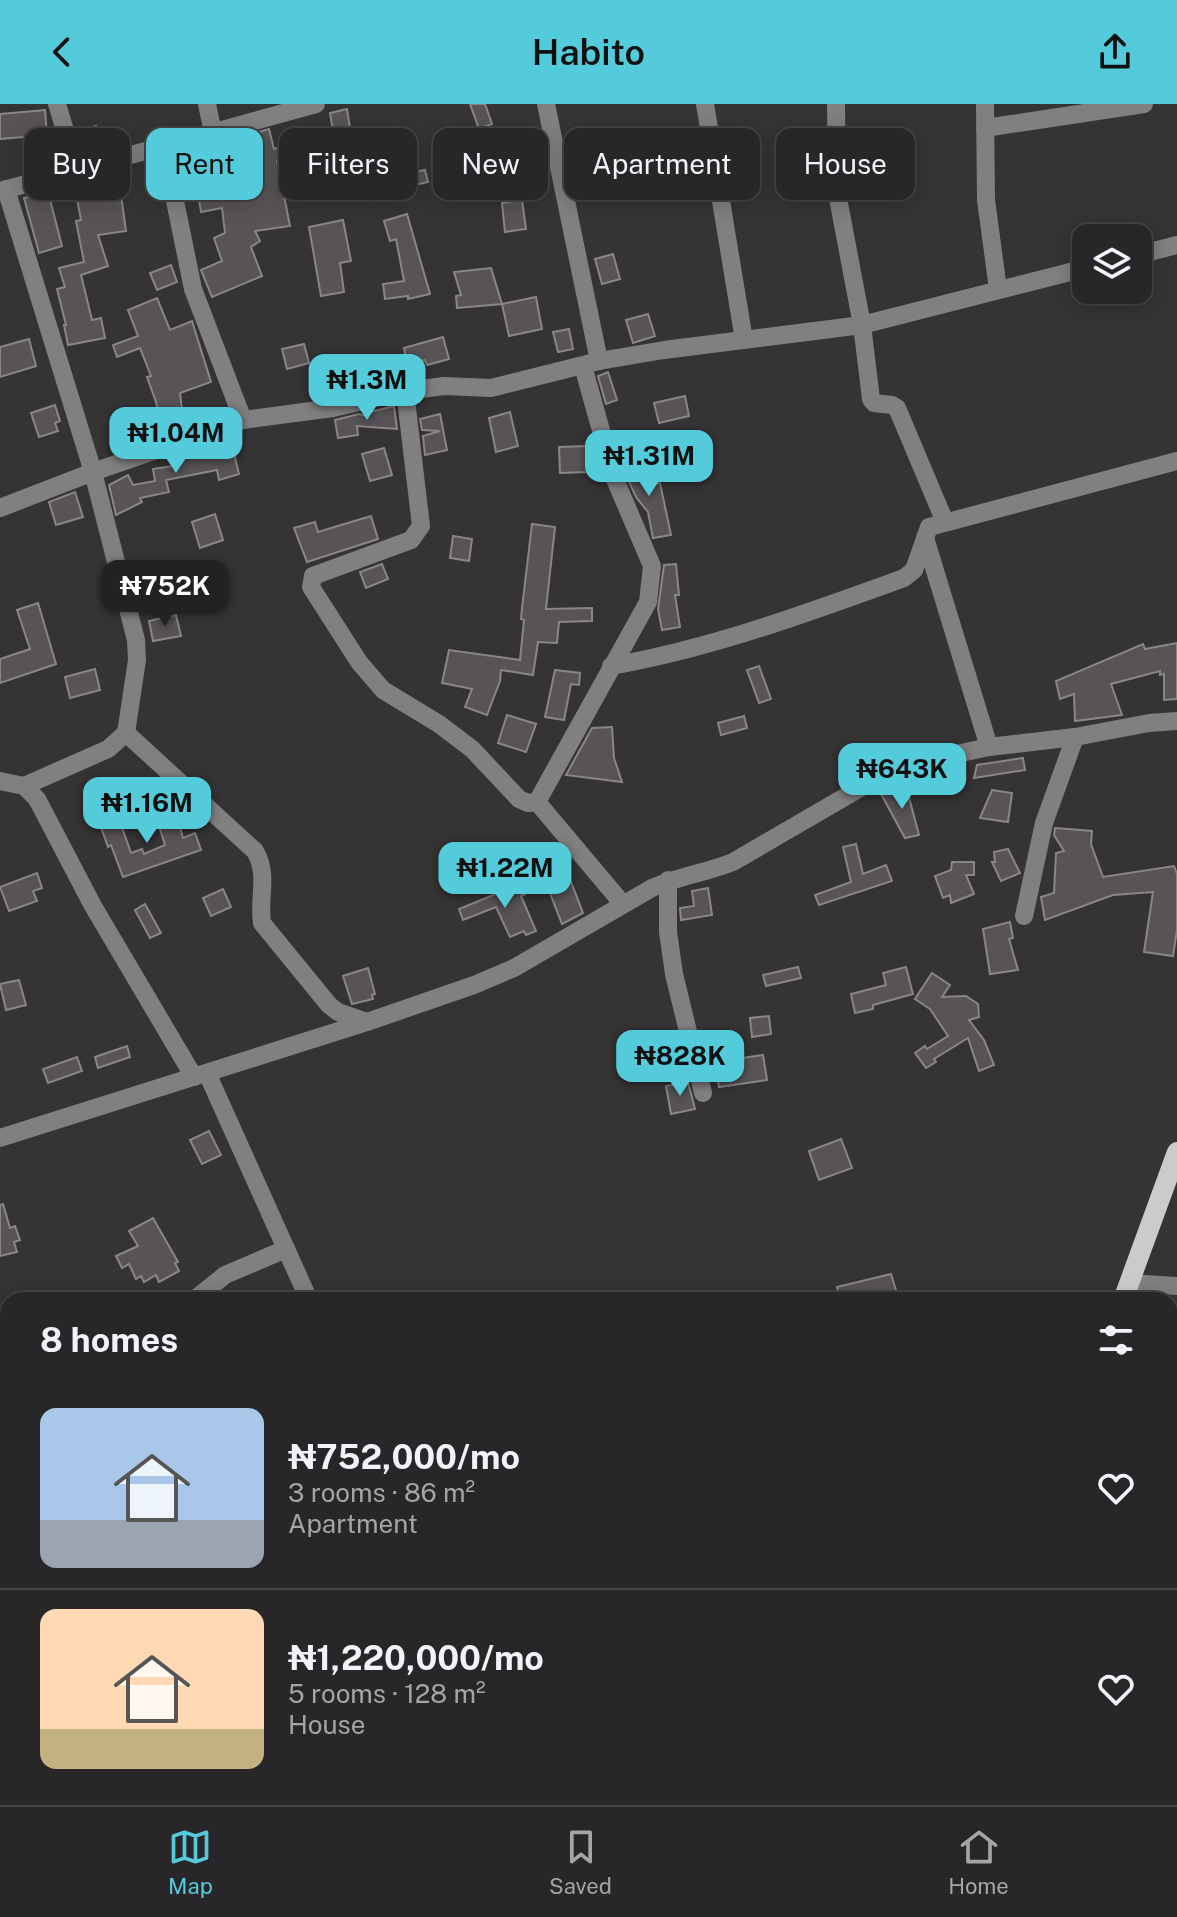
<!DOCTYPE html>
<html lang="en">
<head>
<meta charset="utf-8">
<style>
	body { margin:0; font-family:"Public Sans",sans-serif; background:#343234; color:#f1f3f6; height:100vh; display:flex; flex-direction:column; font-size:30px; white-space:nowrap }
	* { box-sizing:border-box; margin:0 }
	p { font-size:26px; color:#a5a5a8 }
	.icon { flex:none; width:44px; height:44px; fill:none; stroke:currentColor; stroke-width:2; stroke-linecap:round; stroke-linejoin:round }
	.map { position:relative; flex:1; overflow:hidden }
	.side { position:absolute; left:0px; top:1188px; width:1178px; height:514px; display:flex; flex-direction:column; background:#282628; border-radius:24px 24px 0 0; box-shadow:0 4px 20px #0003,0 0 0 2px #444345 }
	.side>* { flex:none }
	.guide { position:absolute; left:24px; top:24px; width:1130px; height:72px; display:flex; gap:16px }
	.tools { position:absolute; left:1072px; top:120px; display:grid; gap:16px }
	.tools a { display:grid; place-items:center; width:80px; height:80px; border-radius:16px; background:#282628; box-shadow:0 4px 20px #0003,0 0 0 2px #444345; font-size:40px }
	.price { position:absolute; translate:-50% -68px; padding:0 18px; border-radius:16px; background:#53cbdb; color:#111; font-size:26px; line-height:52px; filter:drop-shadow(0 2px 4px #0008) }
	.price::after { content:''; position:absolute; left:50%; top:48px; width:24px; height:18px; margin-left:-12px; background:inherit; clip-path:polygon(0 0,100% 0,50% 100%) }
	.price.selected { background:#222; color:#fff }
	ul { padding:0; list-style:none }
	li { display:flex; align-items:center; gap:24px; height:200px; padding:0 40px }
	li+li { border-top:2px solid #444345 }
	li span { display:grid; place-items:center; flex:none; width:224px; height:160px; border-radius:16px; color:#555 }
	li>.icon { margin-inline-start:auto }
	span .icon { width:96px; height:96px; fill:#fffc; stroke-width:1 }
	li b { font-size:34px }
	h2 { display:flex; justify-content:space-between; align-items:center; height:96px; padding:0 40px; font-size:34px }
	.pill { padding:0 28px; border-radius:16px; background:#282628; box-shadow:0 4px 20px #0003,0 0 0 2px #444345; font-size:28px; line-height:72px }
	.pill.selected { background:#53cbdb; color:#111 }
	header { display:flex; justify-content:space-between; align-items:center; height:104px; padding:0 40px; background:#53cbdb; color:#111; font-size:36px; font-weight:600 }
	.dock { display:flex; justify-content:space-around; align-items:center; height:112px; border-top:2px solid #444345; background:#282628; font-size:22px; color:#a5a5a8 }
	.dock a { display:grid; justify-items:center; gap:4px }
	.dock .selected { color:#53cbdb }
	.map>svg:first-child { display:block }
	.building { fill:#575356; stroke:#898688; stroke-width:2 }
	.lines { fill:none; stroke-linecap:round; stroke-linejoin:round }
	.minor { stroke:#817f80; stroke-width:18 }
	.major { stroke:#cdcacc; stroke-width:20 }
</style>
</head>
<body>
<header><svg class="icon" aria-label="back" viewBox="0 0 24 24"><path d="M15 5l-7 7 7 7"/></svg>Habito<svg class="icon" aria-label="share" viewBox="0 0 24 24"><path d="M12 15V3M7 8l5-5 5 5M5 13v7h14v-7"/></svg></header>
<div class="map">
<svg width="1177" height="1701" viewBox="0 0 1177 1701">
	<rect width="100%" height="100%" fill="#363335"/>
	<g class="building">
		<path d="M470,0h15l7,20 -13,5z"/>
		<path d="M347,5l3,19 -17,3 -3,-18z"/>
		<path d="M45,6l2,25 -47,4v-25z"/>
		<path d="M96,22l6,21 -18,4 -6,-20z"/>
		<path d="M269,25l5,20 45,-14 11,37 -22,5 -5,-25 -26,9 13,65 -35,5 5,10 -9,6 11,29 -50,21 -11,-27 21,-9 -8,-23 11,-5 -3,-25 -21,4 -5,-31 22,-3 -6,-31 15,-2 7,37 27,-3 -9,-45z"/>
		<path d="M540,31l8,48 -27,3 -5,-47z"/>
		<path d="M380,41l8,32 37,-7 3,12 -23,5 1,7 -33,7 -11,-51z"/>
		<path d="M592,68l10,21 -15,7 -10,-20z"/>
		<path d="M474,74l2,18 -19,2 -2,-17z"/>
		<path d="M85,76l2,6 32,-5 7,50 -28,4 10,31 -27,9 11,45 9,-2 4,20 -37,7 -4,-20h2l-9,-36 8,-2 -6,-19 25,-6 -8,-41 5,-1 -7,-37z"/>
		<path d="M48,88l14,54 -23,7 -15,-55z"/>
		<path d="M522,96l4,29 -21,3 -3,-29z"/>
		<path d="M407,110l23,80 -22,5v-3l-23,3 -2,-15 21,-3 -8,-42 -6,2 -6,-20z"/>
		<path d="M343,116l8,41 -11,2 4,29 -23,4 -12,-69z"/>
		<path d="M613,150l7,25 -18,5 -7,-25z"/>
		<path d="M171,161l6,17 -20,8 -7,-17z"/>
		<path d="M491,164l11,36 -45,4 -1,-12 5,-1 -7,-23z"/>
		<path d="M536,193l6,32 -33,7 -7,-32z"/>
		<path d="M157,194l13,32 22,-9 19,61 -31,11 4,33 -35,5 3,8 -19,7 -8,-21 33,-12 -2,-11 -9,-25 4,-1 -11,-28 -23,9 -4,-12 25,-9 -10,-26z"/>
		<path d="M648,210l7,22 -22,7 -7,-23z"/>
		<path d="M569,225l4,20 -15,3 -5,-20z"/>
		<path d="M443,233l6,22 -22,6 -2,-5 -18,4 -3,-16z"/>
		<path d="M29,235l7,27 -36,11v-30z"/>
		<path d="M304,240l5,19 -22,6 -5,-20z"/>
		<path d="M362,253l4,31 -23,4 -4,-32z"/>
		<path d="M608,268l9,28 -11,4 -8,-28z"/>
		<path d="M685,292l4,20 -30,7 -5,-20z"/>
		<path d="M55,301l5,16 -5,2 3,8 -19,6 -8,-24z"/>
		<path d="M394,302l3,23 -40,-3 1,9 -20,3 -3,-18 24,-6 7,2v-3z"/>
		<path d="M510,308l8,34 -22,6 -7,-34z"/>
		<path d="M440,310l7,36 -22,5 -2,-19 17,-5 -18,-1 -2,-11z"/>
		<path d="M230,333l9,37 -20,6 -2,-10 -51,10 3,12 -29,6 2,4 -26,13 -7,-30 19,-10 5,10 22,-4 -2,-12 26,-4 -1,-7 34,-6 -2,-8z"/>
		<path d="M587,342l1,26 -28,1 -1,-26z"/>
		<path d="M384,344l8,27 -22,6 -8,-27z"/>
		<path d="M639,355l9,26 12,-2 11,52 -18,3 -5,-26 -12,-15 -11,-24 -2,-9z"/>
		<path d="M75,388l8,25 -27,8 -7,-23z"/>
		<path d="M215,410l8,26 -23,8 -8,-26z"/>
		<path d="M371,412l7,23 -71,23 -13,-34 21,-6 3,10z"/>
		<path d="M532,420l23,3 -9,82 46,-1v13l-33,1 -2,21 -19,-1 -5,33 -32,-5 -1,11 -13,34 -22,-8 7,-18 -30,-6 7,-33 71,10 4,-40 -3,-1 1,-11z"/>
		<path d="M453,432l19,3 -3,22 -19,-3z"/>
		<path d="M382,460l6,15 -22,9 -6,-16z"/>
		<path d="M676,460l3,31h-4l5,32 -18,3 -4,-21 6,-44z"/>
		<path d="M38,499l18,61 -56,19v-24l30,-10 -13,-39z"/>
		<path d="M176,511l5,21 -28,5 -4,-20z"/>
		<path d="M1177,539v56l-13,1v-26l-4,1v-4l-49,13 11,31 -47,6 -1,-27 -14,5 -4,-18 87,-37 2,5z"/>
		<path d="M759,562l12,33 -12,4 -12,-33z"/>
		<path d="M95,565l5,21 -30,8 -5,-21z"/>
		<path d="M555,566l25,3 -1,12 -8,-1 -7,36 -19,-3z"/>
		<path d="M507,611l29,9 -10,28 -28,-9z"/>
		<path d="M744,612l3,12 -26,7 -3,-12z"/>
		<path d="M612,623l2,31 8,24 -56,-7 26,-47z"/>
		<path d="M1023,654l2,12 -51,8 3,-13z"/>
		<path d="M906,682l13,49 -14,3 -24,-44z"/>
		<path d="M992,686l20,3 -4,29 -28,-4z"/>
		<path d="M117,709l14,40 11,-4 2,5 21,-9 -7,-22 19,-6 6,21 12,-5 6,17 -78,27 -12,-32 -3,2 -10,-28z"/>
		<path d="M1055,724l37,3 -1,13 12,33 71,-11 3,8v56l-4,26 -29,-4 9,-60 -40,3 -68,25 -4,-23 13,-4 2,-40 8,-2 -10,-16z"/>
		<path d="M856,740l7,30 23,-9 6,16 -73,24 -4,-10 36,-13 -8,-35z"/>
		<path d="M1008,745l12,24 -19,8 -9,-19h3l-1,-10z"/>
		<path d="M952,758h22v13h-8l8,19 -23,9 -1,-8 -7,3 -8,-22 16,-6z"/>
		<path d="M37,769l5,15 -9,3 4,10 -28,10 -9,-24z"/>
		<path d="M570,775l13,34 -21,11 -14,-36z"/>
		<path d="M520,780l5,10 -4,2 15,35 -10,4 -2,-4 -14,6 -14,-30 -33,13 -4,-11z"/>
		<path d="M708,784l4,27 -31,5 -1,-12 14,-2 -2,-15z"/>
		<path d="M223,785l8,18 -20,9 -8,-18z"/>
		<path d="M145,800l16,29 -11,5 -15,-28z"/>
		<path d="M1010,818l3,16 -4,1 9,31 -28,4 -7,-45z"/>
		<path d="M798,863l3,11 -35,8 -3,-11z"/>
		<path d="M906,863l7,27 -40,11v4l-18,4 -4,-19 35,-9 -3,-12z"/>
		<path d="M368,864l7,26 -3,1 1,4 -21,5 -9,-28z"/>
		<path d="M932,869l18,12 -8,12 24,-1 12,8 1,13 -10,3 15,20 10,25 -15,6 -11,-33 -34,21 2,3 -10,6 -11,-15 10,-7 2,3 21,-13 -18,-27 -15,-10z"/>
		<path d="M19,876l7,25 -20,5 -6,-26z"/>
		<path d="M769,912l2,18 -19,3 -2,-19z"/>
		<path d="M127,942l3,11 -32,11 -3,-11z"/>
		<path d="M763,951l4,25 -48,7 -4,-25z"/>
		<path d="M77,953l5,14 -34,12 -5,-14z"/>
		<path d="M688,978l7,27 -24,5 -5,-28z"/>
		<path d="M209,1027l12,24 -19,9 -12,-24z"/>
		<path d="M841,1035l11,29 -33,12 -10,-29z"/>
		<path d="M3,1100l7,24 5,-2 5,14 -6,2 3,10 -17,4v-51z"/>
		<path d="M153,1114l25,44 -3,1 4,8 -20,11 -3,-7 -12,7 -3,-6 -5,3 -7,-15 -7,4 -6,-12 22,-10 -9,-15z"/>
		<path d="M891,1170l8,26h-38l-1,-6 -20,5 -3,-12z"/>
	</g>
	<g class="lines">
		<g class="minor">
			<path d="M57,0l20,66"/>
			<path d="M207,0l6,29"/>
			<path d="M546,0l53,257"/>
			<path d="M705,0l39,236"/>
			<path d="M836,0l1,89 25,132 9,74 3,4 18,2 5,3 48,114"/>
			<path d="M985,0l1,96 12,89"/>
			<path d="M985,24l159,-24"/>
			<path d="M164,43l29,142 50,131"/>
			<path d="M6,85l87,283 43,168 1,20 -11,73 -18,16 -84,37"/>
			<path d="M0,87l316,-87"/>
			<path d="M1138,151l39,-10"/>
			<path d="M405,287l16,135 -10,14 -98,36 -2,11 48,75 24,28 56,34 33,25 47,50 9,4 9,-1 85,101"/>
			<path d="M0,404l93,-36 150,-52 90,-12 72,-17 39,-5 47,2 108,-27 65,-11 198,-25 224,-57"/>
			<path d="M925,434l64,209"/>
			<path d="M611,562c102,-18 196,-53 293,-88l10,-8 15,-43 248,-66"/>
			<path d="M126,629l129,118c14,24 3,47 7,72l67,82 9,7 29,10"/>
			<path d="M0,677l24,5 13,13 56,107 101,171"/>
			<path d="M537,698l111,-200 4,-36 -38,-89 -31,-111"/>
			<path d="M668,776v52l6,42 29,119"/>
			<path d="M1024,812l20,-93 31,-86"/>
			<path d="M207,969l102,227"/>
			<path d="M0,1034l367,-116 107,-37 40,-17 138,-80c26,-12 54,-15 81,-26l141,-82 59,-21 56,-12 86,-10 74,-14 28,-2"/>
			<path d="M1129,1179l48,3"/>
			<path d="M194,1196l31,-25 61,-26"/>
			<path d="M0,1363l8,18"/>
			<path d="M1170,1420h7"/>
			<path d="M1170,1632l7,28"/>
			<path d="M177,1694l4,7"/>
			<path d="M424,1694l2,7"/>
		</g>
		<g class="major">
			<path d="M1123,1196l54,-148"/>
			<path d="M938,1701l2,-7"/>
		</g>
	</g>
</svg>
<div class="tools">
<a><svg class="icon" aria-label="layers" viewBox="0 0 24 24"><path d="M12 4l9 5-9 5-9-5zM3 14l9 5 9-5"/></svg></a>
</div>
<b class="price" style="left:367px;top:318px">₦1.3M</b>
<b class="price" style="left:176px;top:371px">₦1.04M</b>
<b class="price" style="left:649px;top:394px">₦1.31M</b>
<b class="price selected" style="left:165px;top:524px">₦752K</b>
<b class="price" style="left:902px;top:707px">₦643K</b>
<b class="price" style="left:147px;top:741px">₦1.16M</b>
<b class="price" style="left:505px;top:806px">₦1.22M</b>
<b class="price" style="left:680px;top:994px">₦828K</b>
<div class="guide">
<a class="pill">Buy</a>
<a class="pill selected">Rent</a>
<a class="pill">Filters</a>
<a class="pill">New</a>
<a class="pill">Apartment</a>
<a class="pill">House</a>
</div>
<section class="side">
<h2>8 homes<svg class="icon" aria-label="filters" viewBox="0 0 24 24"><path d="M4 7h16M4 17h16"/><circle cx="9" cy="7" r="2"/><circle cx="15" cy="17" r="2"/></svg></h2>
<ul>
<li><span style="background:linear-gradient(#a9c7e8 70%,#9aa5b1 0)"><svg class="icon" aria-label="home" viewBox="0 0 24 24"><path d="M3 11l9-7 9 7M6 9v11h12V9"/></svg></span><div><b>₦752,000/mo</b><p>3 rooms · 86 m²</p><p>Apartment</p></div><svg class="icon" aria-label="heart" viewBox="0 0 24 24"><path d="M12 20l-8-8c-3-5 5-10 8-4 3-6 11-1 8 4z"/></svg></li>
<li><span style="background:linear-gradient(#ffd9b3 75%,#c2b280 0)"><svg class="icon" aria-label="home" viewBox="0 0 24 24"><path d="M3 11l9-7 9 7M6 9v11h12V9"/></svg></span><div><b>₦1,220,000/mo</b><p>5 rooms · 128 m²</p><p>House</p></div><svg class="icon" aria-label="heart" viewBox="0 0 24 24"><path d="M12 20l-8-8c-3-5 5-10 8-4 3-6 11-1 8 4z"/></svg></li>
</ul>
</section>
</div>
<nav class="dock">
<a class="selected"><svg class="icon" aria-label="map" viewBox="0 0 24 24"><path d="M3 6l6-2 6 2 6-2v14l-6 2-6-2-6 2zM9 4v14M15 6v14"/></svg>Map</a>
<a><svg class="icon" aria-label="saved" viewBox="0 0 24 24"><path d="M7 4h10v16l-5-4-5 4z"/></svg>Saved</a>
<a><svg class="icon" aria-label="home" viewBox="0 0 24 24"><path d="M3 11l9-7 9 7M6 9v11h12V9"/></svg>Home</a>
</nav>
</body>
</html>
